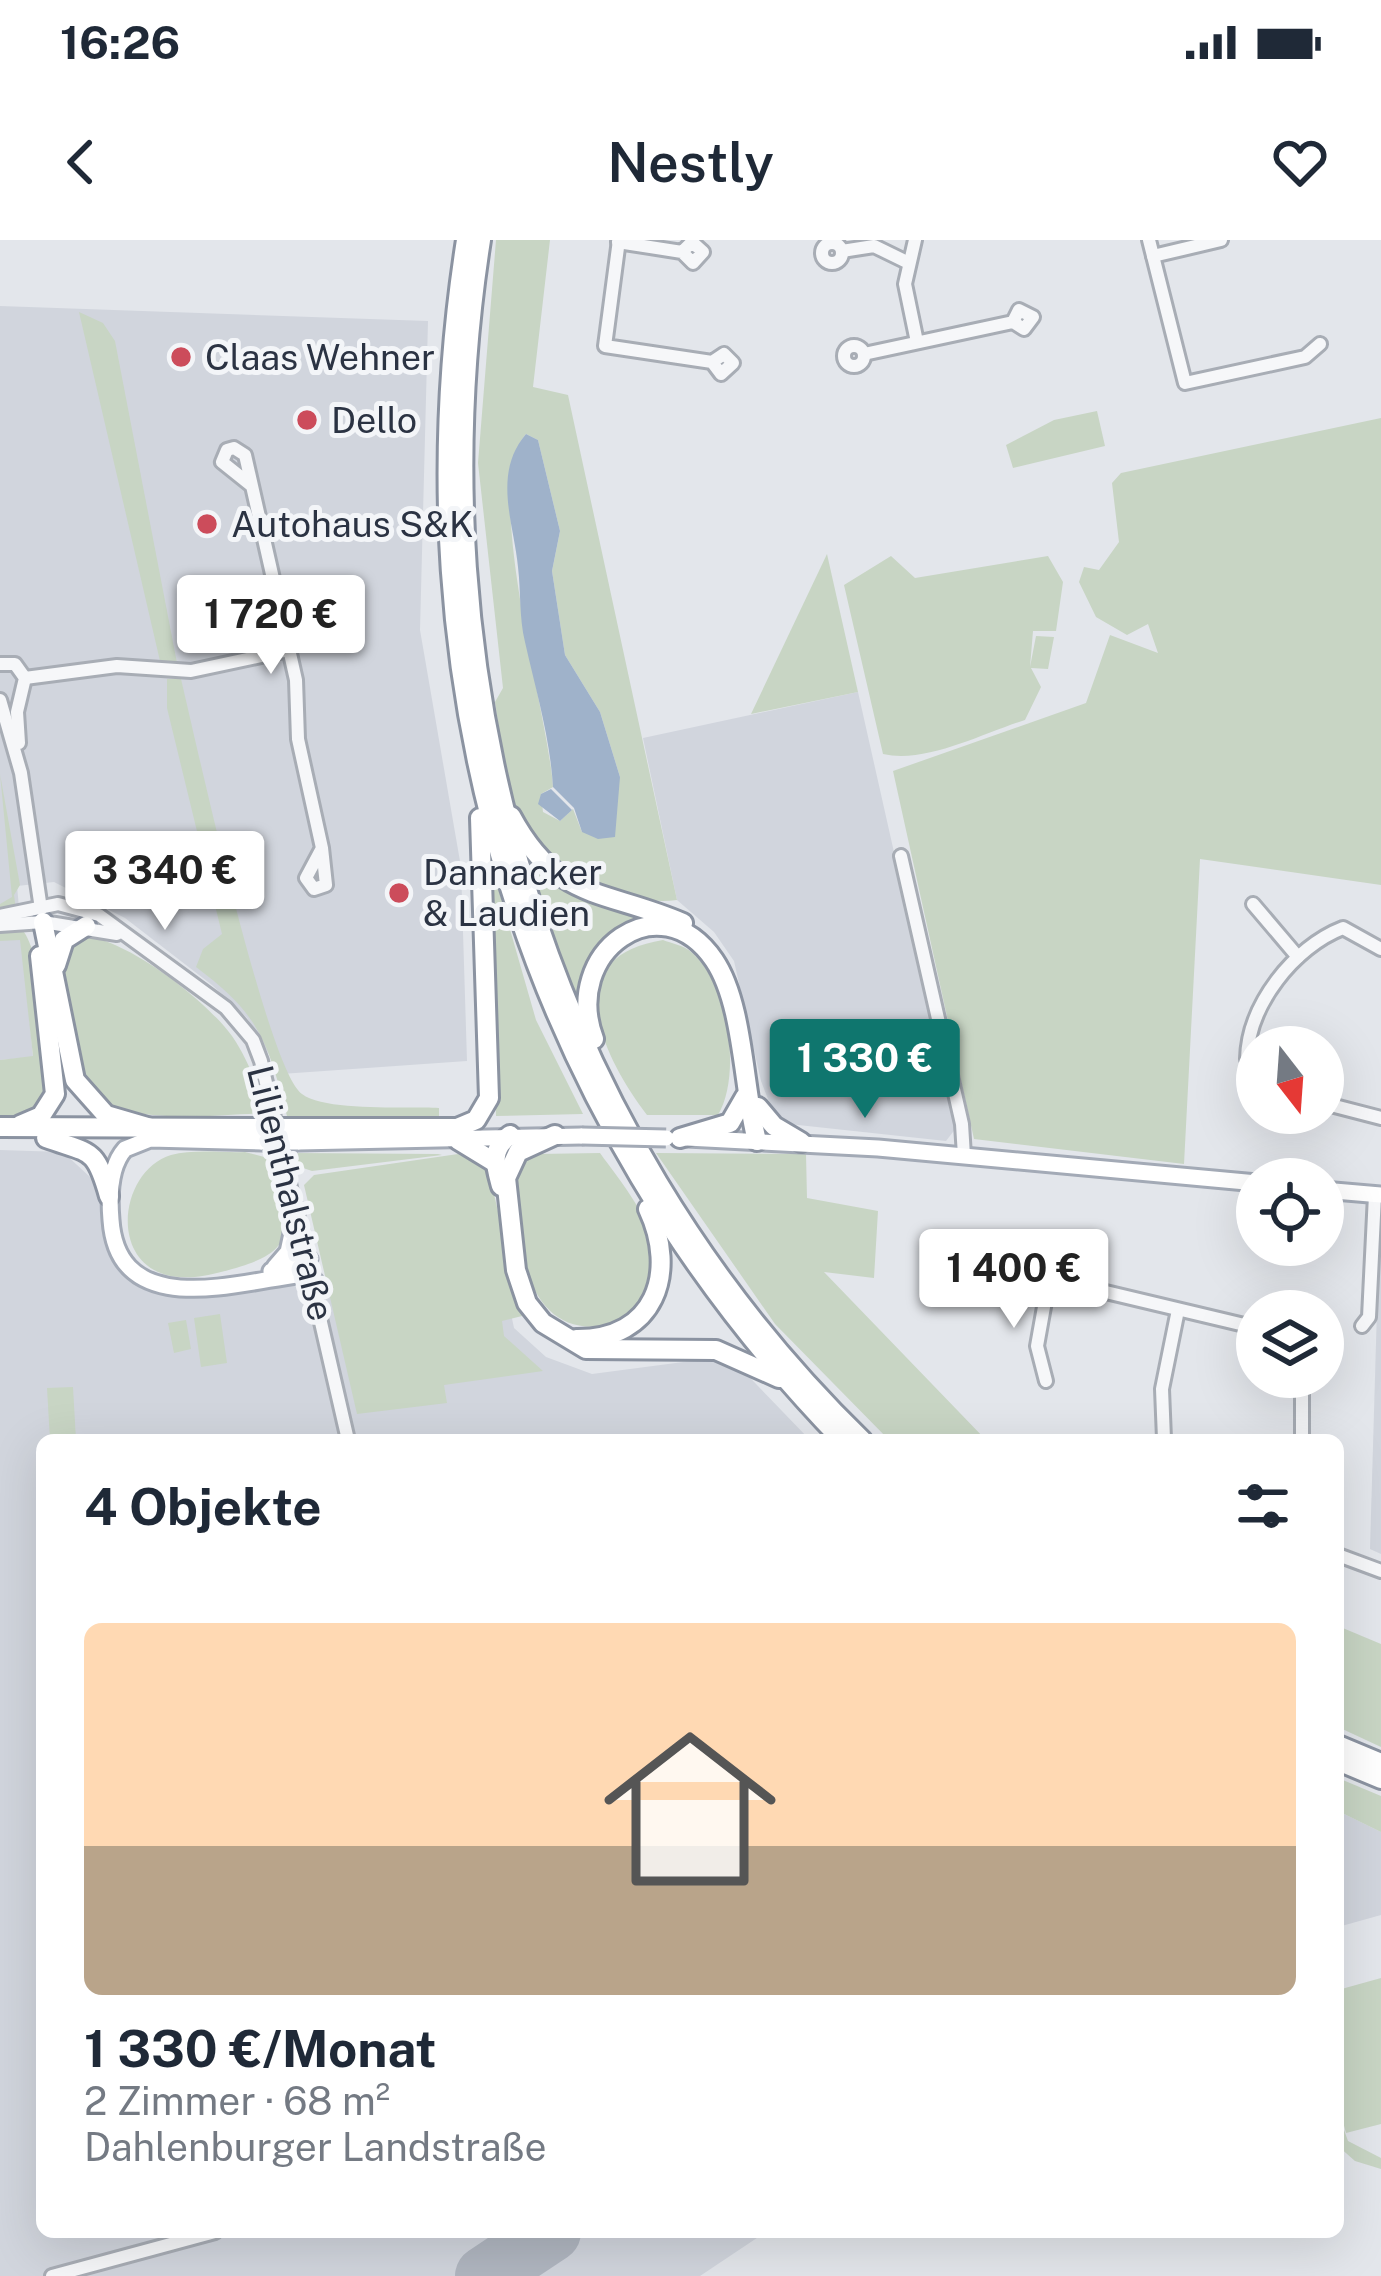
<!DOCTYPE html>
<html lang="de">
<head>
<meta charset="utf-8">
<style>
	body { margin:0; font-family:"Public Sans",sans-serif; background:#f2f2f3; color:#1f2937; height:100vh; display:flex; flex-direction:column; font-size:45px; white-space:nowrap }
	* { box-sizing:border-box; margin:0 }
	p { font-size:39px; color:#747a83 }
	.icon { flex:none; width:66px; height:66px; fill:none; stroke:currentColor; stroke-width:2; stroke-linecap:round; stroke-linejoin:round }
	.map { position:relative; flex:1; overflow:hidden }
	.sheet { position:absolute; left:36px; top:1194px; width:1308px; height:804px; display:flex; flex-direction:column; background:#fff; border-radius:18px; box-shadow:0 12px 48px #0002 }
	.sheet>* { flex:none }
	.needle { width:78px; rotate:163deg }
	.buttons { position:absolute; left:1236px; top:786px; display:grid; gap:24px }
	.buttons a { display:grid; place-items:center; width:108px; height:108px; border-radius:50%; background:#fff; box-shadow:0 12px 48px #0002; font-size:60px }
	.price { position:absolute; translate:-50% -102px; padding:0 27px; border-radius:12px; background:#fff; color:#222; font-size:39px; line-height:78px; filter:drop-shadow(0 3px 6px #0008) }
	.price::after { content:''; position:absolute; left:50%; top:72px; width:36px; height:27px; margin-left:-18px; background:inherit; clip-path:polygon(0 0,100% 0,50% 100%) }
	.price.current { background:#0f766e; color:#fff }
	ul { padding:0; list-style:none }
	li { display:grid; align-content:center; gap:24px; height:636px; padding:0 48px }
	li+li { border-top:3px solid #e0e1e3 }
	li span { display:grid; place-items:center; height:372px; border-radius:18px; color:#555 }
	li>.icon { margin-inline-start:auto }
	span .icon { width:216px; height:216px; fill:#fffc; stroke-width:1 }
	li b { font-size:51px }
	h2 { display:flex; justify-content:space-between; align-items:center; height:144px; padding:0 48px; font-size:51px }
	.status { display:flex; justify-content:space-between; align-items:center; height:84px; padding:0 60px; background:#fff; direction:ltr }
	.status svg { height:33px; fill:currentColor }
	header { display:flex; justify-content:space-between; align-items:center; height:156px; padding:0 48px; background:#fff; font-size:54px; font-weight:600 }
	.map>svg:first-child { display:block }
	.built { fill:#d1d5dd }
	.green { fill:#c8d5c4; fill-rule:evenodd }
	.water { fill:#9fb2ca }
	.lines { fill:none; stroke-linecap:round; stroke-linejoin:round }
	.runway { stroke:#b0b6c0; stroke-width:60 }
	.minor-casing { stroke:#a8adb5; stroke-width:18 }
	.major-casing { stroke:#a3aab6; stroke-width:21 }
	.highway-casing { stroke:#8b93a1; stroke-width:24 }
	.minor { stroke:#f6f7f9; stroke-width:12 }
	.major { stroke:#fff; stroke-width:15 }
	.highway { stroke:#fff; stroke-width:18 }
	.major-bridge-casing { stroke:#a3aab6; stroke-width:21; stroke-linecap:butt }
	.highway-bridge-casing { stroke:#8b93a1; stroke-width:24; stroke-linecap:butt }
	.major-bridge { stroke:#fff; stroke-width:15 }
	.highway-bridge { stroke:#fff; stroke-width:18 }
	.poi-dot { fill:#cc4c5b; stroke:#f3f5f8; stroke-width:4.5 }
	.labels { text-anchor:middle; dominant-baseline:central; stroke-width:10; stroke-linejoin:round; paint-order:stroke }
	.poi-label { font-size:36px; fill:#2b3343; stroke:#f3f5f8; text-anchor:start }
	.street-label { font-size:36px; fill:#2b3343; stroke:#f3f5f8 }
</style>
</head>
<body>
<div class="status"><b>16:26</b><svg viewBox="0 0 49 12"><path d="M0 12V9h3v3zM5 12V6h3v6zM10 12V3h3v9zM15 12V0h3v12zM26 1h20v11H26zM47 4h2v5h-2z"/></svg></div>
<header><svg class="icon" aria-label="back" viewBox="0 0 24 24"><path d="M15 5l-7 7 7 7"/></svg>Nestly<svg class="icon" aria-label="heart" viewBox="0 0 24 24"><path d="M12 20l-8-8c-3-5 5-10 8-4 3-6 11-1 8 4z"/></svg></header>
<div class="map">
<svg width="1381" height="2036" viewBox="0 0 1381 2036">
	<rect width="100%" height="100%" fill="#e3e6eb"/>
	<g class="built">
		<path d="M0,66l428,15 -8,309 41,237 6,194 -186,13 -34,-56 -35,-33 -87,-67 -71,-36 -37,4 16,171 -33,3z"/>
		<path d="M858,452l98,436 -10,13 -157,-17 -16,-12 -12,-31 -27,-120 -20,-29 -37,-32 -34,-162z"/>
		<path d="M0,910l63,2 27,25 11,12 12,68 41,35 45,4 299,-44 16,76 32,29 46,17 137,-18 81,84h-768v792h724l-66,44h-700z"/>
		<path d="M1380,966h1v348l-11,-5z"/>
		<path d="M1338,1571l43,21v83l-43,12z"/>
	</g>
	<g class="green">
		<path d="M496,0h54l-17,147 35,8 109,505c-27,4 -47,-4 -72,-12 -100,-32 -96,-96 -110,-186l8,-14 -25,-225zM526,194l12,6 22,91 -8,40 13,84 35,57 20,65 -38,55 -9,-23 -13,12 -17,-9 -2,-18 12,-7c-4,-72 -73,-301 -27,-353z"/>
		<path d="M79,72l24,11 12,18 62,322 -17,-2z"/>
		<path d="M1097,171l8,35 -92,22 -7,-23 48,-25z"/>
		<path d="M1381,178v467l-181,-26 -16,305 -210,-25 -81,-368 193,-68 24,-68 48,18 -10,-29 -21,11 -31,-18 -17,-35 5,-15 15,3 20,-28 -7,-59 9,-10z"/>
		<path d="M827,314l31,138 -107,22z"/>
		<path d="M891,316l24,22 133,-22 15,26 -7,49h-23l-3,36 6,-31 18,1 -6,32 -17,-1 10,19 -16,33c-42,13 -99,44 -142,34l-39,-169z"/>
		<path d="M167,439h14c15,62 86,390 121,415 24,18 105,12 137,14v10l-152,-2c-19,-75 -28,-102 -91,-149l7,-18 19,-15 -55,-226z"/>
		<path d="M0,534l20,111 -6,10 2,15 -16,3v-9l12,-7z"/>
		<path d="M520,609c45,46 73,54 133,70 -51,12 -70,36 -74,88z"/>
		<path d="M490,620l46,160 47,94 -87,2z"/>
		<path d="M22,690c19,17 32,140 22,166 -3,7 -12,16 -17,22h-27v-58l33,-4 -13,-116 -20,1v-9z"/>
		<path d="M79,696c44,-1 128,65 153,100 16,23 26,51 34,77 -45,1 -151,16 -179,-26 -22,-32 -19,-89 -24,-127z"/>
		<path d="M663,700c8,3 21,6 27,11 39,31 52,124 28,164h-71c-45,-59 -92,-158 16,-175z"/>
		<path d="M245,912l23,6c20,73 37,93 -47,114 -19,5 -43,9 -63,0 -49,-22 -34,-103 13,-117 22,-6 52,-2 74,-3z"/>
		<path d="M295,913l143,1 4,1 -130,16 -12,-4z"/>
		<path d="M600,913c22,31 65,80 55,122 -3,14 -16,31 -23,43 -105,41 -119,-72 -116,-150l21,-14z"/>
		<path d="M656,913l150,1 1,44 71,13 -4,67 -50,-6 162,168h-97l-114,-116z"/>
		<path d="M458,914l30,14 34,148 -20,5 2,15 39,35 -99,14 3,18 -90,11 -53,-229 10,-10z"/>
		<path d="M220,1074l7,49 -26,4 -7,-49z"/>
		<path d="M186,1080l5,29 -17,4 -6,-30z"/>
		<path d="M73,1147l3,53h-26l-3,-52z"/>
		<path d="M1338,1386l43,18v103l-43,-20z"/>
		<path d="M1338,1538l43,18v36l-43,-21z"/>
		<path d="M1381,1738v146l-35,9 -8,-29v-114z"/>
		<path d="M1338,1873l10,28 33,17v11l-26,-8 -17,-15z"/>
	</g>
	<g class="water">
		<path d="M526,194l12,6 22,91 -8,40 13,84 35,57 20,65 -5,60 -17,2 -16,-7 -8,-24 -21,-21c-3,-50 -17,-96 -28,-145 -6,-25 -4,-50 -7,-75 -4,-44 -26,-93 8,-133z"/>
		<path d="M551,549l21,21 -12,11 -22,-17 3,-10z"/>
	</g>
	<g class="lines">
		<path class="runway" d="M485,2036l66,-44"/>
		<g class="minor-casing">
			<g id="minor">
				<path d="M619,0l-14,106 107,16 12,-8 9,9 -12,11 -9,-12"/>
				<path d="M915,0l-10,44 12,58"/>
				<path d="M1149,0l36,143 120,-26 15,-13"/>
				<path d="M618,2l64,10 11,11 10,-11 -11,-10 -10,10"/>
				<circle cx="832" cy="13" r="10"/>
				<path d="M842,11l32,-5 35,17"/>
				<path d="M1153,16l68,-16"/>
				<circle cx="854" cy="116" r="10"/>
				<path d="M864,114l149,-32 11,7 9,-12 -14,-7 -6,12"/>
				<path d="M252,246l-30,-24 5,-12 7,-2 11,7 51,225 2,59 24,109 -16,30 8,11 12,-4 -4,-37"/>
				<path d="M0,424h15l10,14 -8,34 2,31"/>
				<path d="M25,438l92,-12 74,5 98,-21"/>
				<path d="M0,460l21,73 20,136"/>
				<path d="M901,616l61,268 2,32"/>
				<path d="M1253,664l45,53"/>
				<path d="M0,676l58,-12 41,11 127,93 27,32 8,21 87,379"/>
				<path d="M0,685l43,-3 74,12"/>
				<path d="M1257,832l-10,-13c1,-54 47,-112 96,-131l38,21"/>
				<path d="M1323,863l58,15"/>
				<path d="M986,1029l-25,-21 -14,9 9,15 74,2 227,54"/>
				<path d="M1362,1086l7,-9 6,-122"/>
				<path d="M1302,1137v63"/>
				<path d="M1046,1141l-9,-35 12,-67"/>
				<path d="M1164,1199l-2,-50 16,-79"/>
				<path d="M1338,1315l43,16"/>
				<path d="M52,2036l163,-44"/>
			</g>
		</g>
		<g class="major-casing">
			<g id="major">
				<path d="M687,898l191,10 379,35"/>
				<path d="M262,902l-112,-3 -25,10c-16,18 -16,48 -14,71 7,99 121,64 185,55l18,5"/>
				<path d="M298,902l284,-6"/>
				<path d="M1323,950l58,5"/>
				<path d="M275,1027l13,-15 9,-42"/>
				<path d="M271,1031l38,-12"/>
			</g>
		</g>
		<g class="highway-casing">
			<g id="highway">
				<path d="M466,0c-70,447 60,874 376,1200"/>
				<path d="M481,0c-68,435 61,889 381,1200"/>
				<path d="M511,576c46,86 93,73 172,107"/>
				<path d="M43,682l32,158 31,35 48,14"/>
				<path d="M56,725l8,-25 22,-14"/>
				<path d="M594,799c-33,-87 66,-158 120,-79 30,44 29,129 43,181"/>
				<path d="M758,867l16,19 27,16"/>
				<path d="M20,885l21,-9 14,-22 -15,-138"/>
				<path d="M0,887l259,1"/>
				<path d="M294,888h163l19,-8 13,-22 -9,-280"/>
				<path d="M555,895l-37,17 -12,26 10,92 11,33 16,20 43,26 130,1 63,28"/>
				<path d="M46,898c44,16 49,8 63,58"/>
				<path d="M680,898l50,-15 15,-26"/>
				<path d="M458,900l36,22"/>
				<path d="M501,946c-6,-22 -11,-36 9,-51"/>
				<path d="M576,1099c79,1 102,-66 72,-130"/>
				<path d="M1338,1505l43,18"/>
				<path d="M1338,1521l43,18"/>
			</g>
		</g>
		<use href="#minor" class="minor"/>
		<use href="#major" class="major"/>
		<use href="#highway" class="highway"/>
		<g class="major-bridge-casing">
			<g id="major-bridge">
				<path d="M582,896l84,2"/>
				<path d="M262,902h36"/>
			</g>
		</g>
		<g class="highway-bridge-casing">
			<path id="highway-bridge" d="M259,888h35"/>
		</g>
		<use href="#major-bridge" class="major-bridge"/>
		<use href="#highway-bridge" class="highway-bridge"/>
	</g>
	<g class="poi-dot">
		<circle cx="181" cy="117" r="12"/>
		<circle cx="307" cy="180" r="12"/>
		<circle cx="207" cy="284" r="12"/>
		<circle cx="399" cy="653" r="12"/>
	</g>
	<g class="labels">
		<g class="poi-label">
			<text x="205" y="117">Claas Wehner</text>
			<text x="331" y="180">Dello</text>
			<text x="231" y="284">Autohaus S&amp;K</text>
			<text x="423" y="632">Dannacker<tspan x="423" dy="41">&amp; Laudien</tspan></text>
		</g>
		<g class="street-label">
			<text transform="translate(291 953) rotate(76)">Lilienthalstraße</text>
		</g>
	</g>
</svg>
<div class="buttons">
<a><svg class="needle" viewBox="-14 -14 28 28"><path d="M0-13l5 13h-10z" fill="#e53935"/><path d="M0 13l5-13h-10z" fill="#747a83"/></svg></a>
<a><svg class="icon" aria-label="locate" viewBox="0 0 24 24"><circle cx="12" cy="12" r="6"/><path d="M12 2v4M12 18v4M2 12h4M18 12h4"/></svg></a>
<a><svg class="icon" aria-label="layers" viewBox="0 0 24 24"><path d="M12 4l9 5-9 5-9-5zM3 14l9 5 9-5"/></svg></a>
</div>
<b class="price" style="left:271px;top:437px">1 720 €</b>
<b class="price" style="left:165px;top:693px">3 340 €</b>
<b class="price current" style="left:865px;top:881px">1 330 €</b>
<b class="price" style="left:1014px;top:1091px">1 400 €</b>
<section class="sheet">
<h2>4 Objekte<svg class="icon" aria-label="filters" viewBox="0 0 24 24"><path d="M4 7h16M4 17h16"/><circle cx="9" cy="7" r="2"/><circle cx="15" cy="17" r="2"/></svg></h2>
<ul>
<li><span style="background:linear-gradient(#ffd9b3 60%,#b9a48a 0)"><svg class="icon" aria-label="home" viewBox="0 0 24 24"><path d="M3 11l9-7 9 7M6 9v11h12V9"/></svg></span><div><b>1 330 €/Monat</b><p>2 Zimmer · 68 m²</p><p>Dahlenburger Landstraße</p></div></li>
</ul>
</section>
</div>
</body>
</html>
